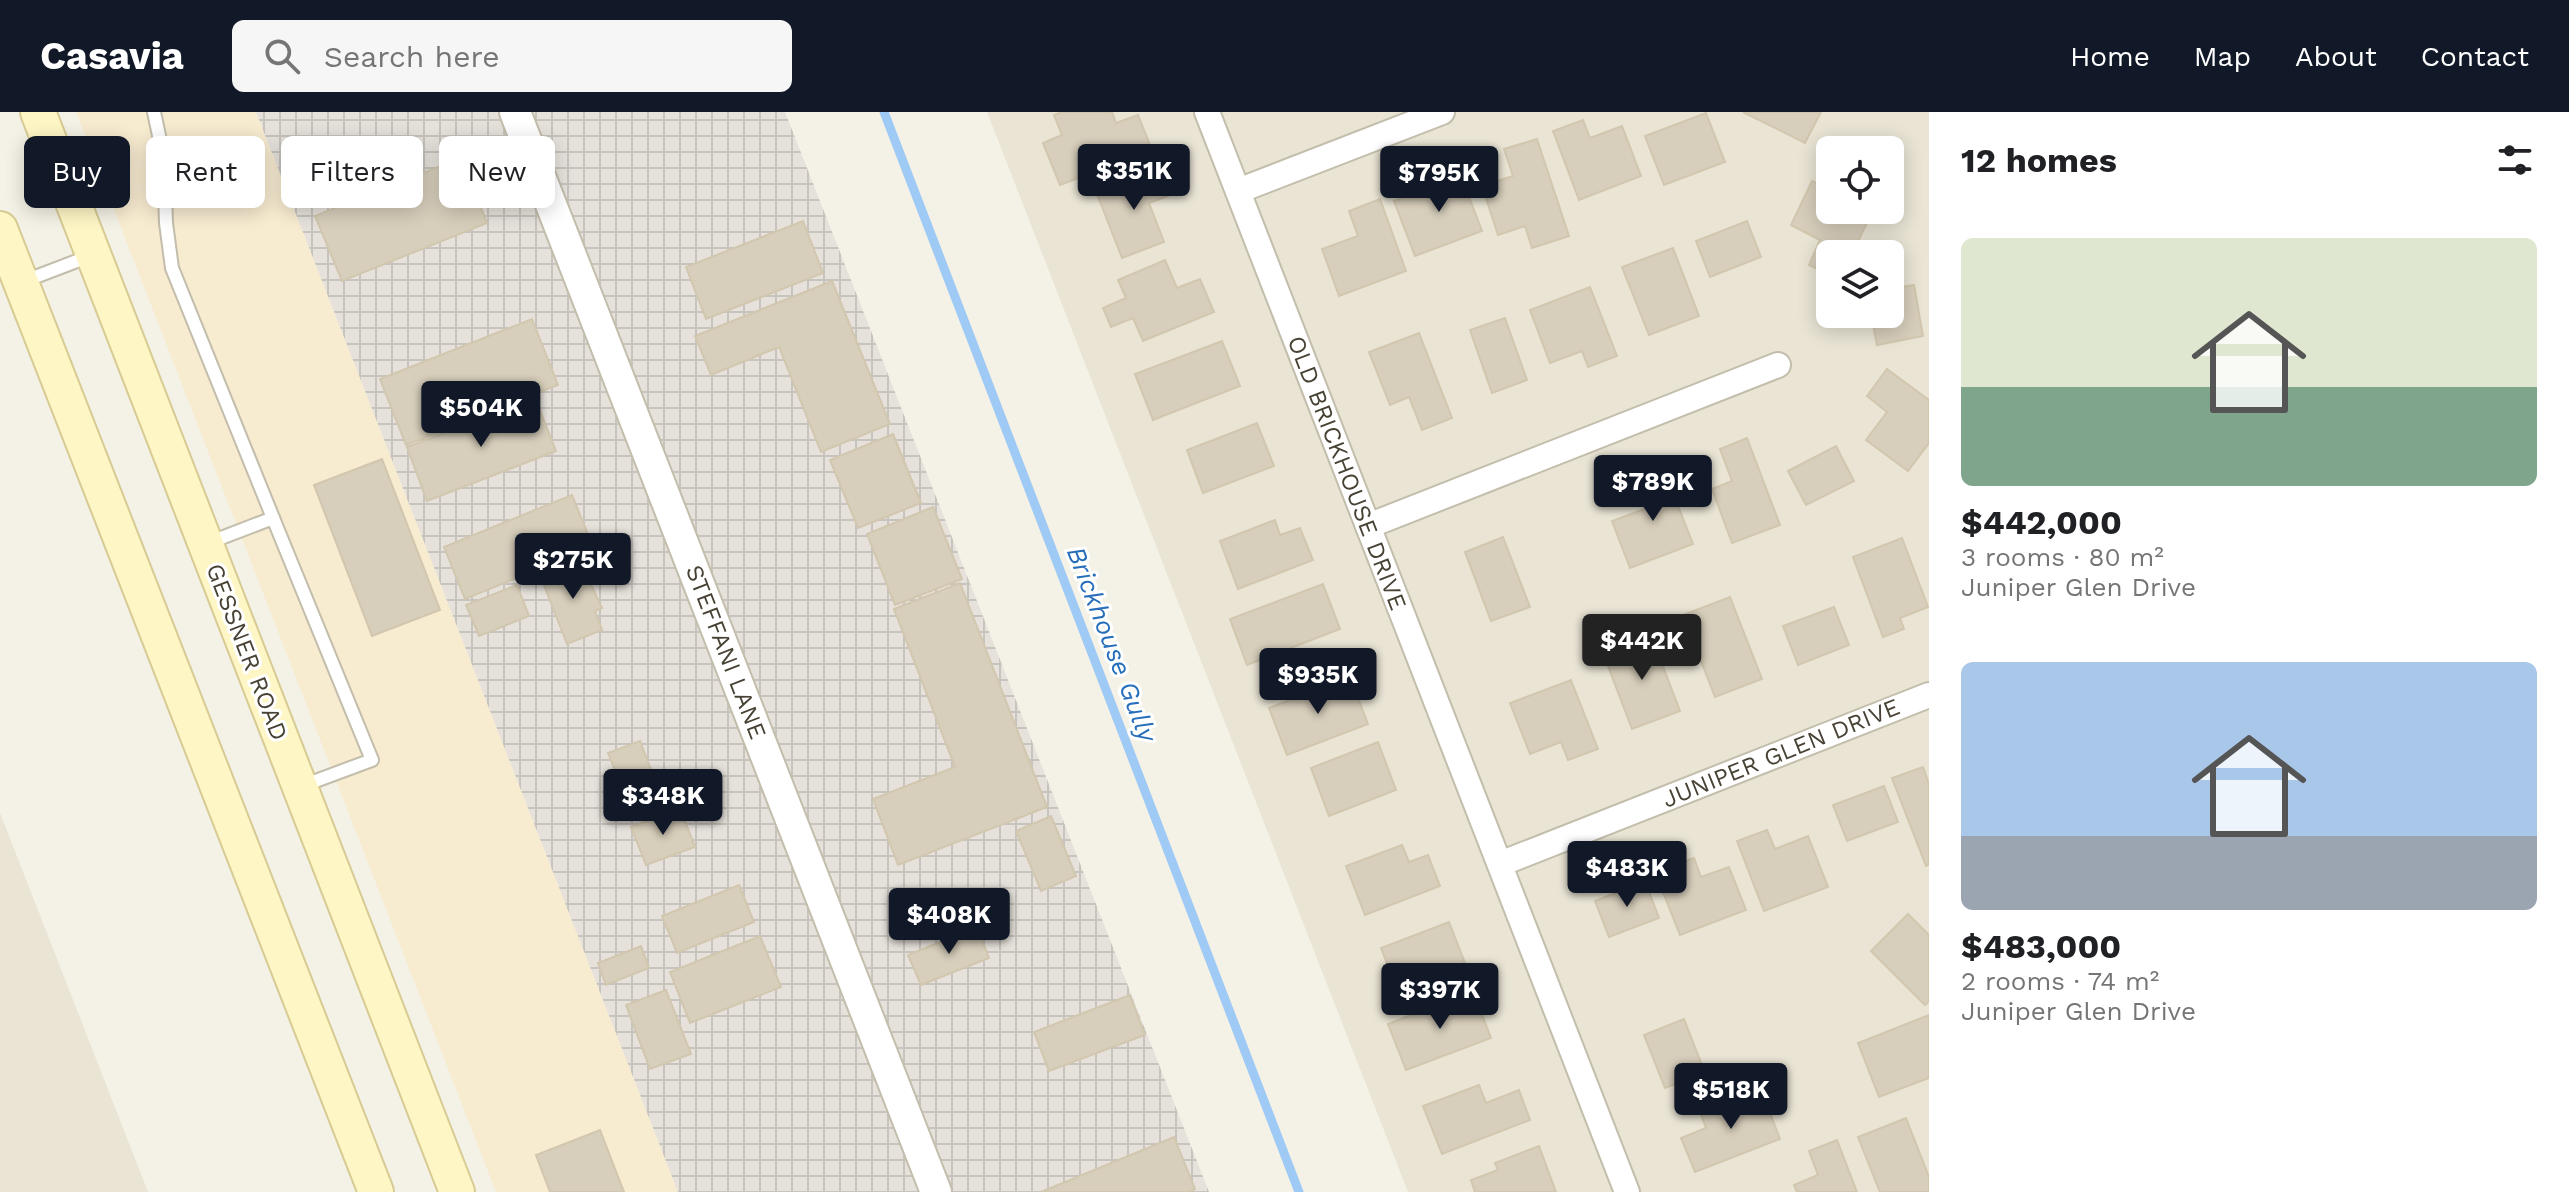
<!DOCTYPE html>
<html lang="en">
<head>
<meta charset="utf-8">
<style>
	body { margin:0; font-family:"Work Sans",sans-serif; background:#f6f6f6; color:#202124; height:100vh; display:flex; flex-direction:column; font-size:30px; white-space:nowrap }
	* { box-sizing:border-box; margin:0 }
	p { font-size:26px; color:#757577 }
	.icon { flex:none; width:44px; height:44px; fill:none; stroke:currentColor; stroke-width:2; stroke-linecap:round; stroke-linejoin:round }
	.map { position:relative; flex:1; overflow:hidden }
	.panel { display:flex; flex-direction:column; background:#fff; width:640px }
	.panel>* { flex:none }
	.guide { position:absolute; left:24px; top:24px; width:760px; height:72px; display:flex; gap:16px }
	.controls { position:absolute; left:1816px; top:24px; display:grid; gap:16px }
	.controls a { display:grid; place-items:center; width:88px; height:88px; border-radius:12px; background:#fff; box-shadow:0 4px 20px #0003; font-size:40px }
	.price { position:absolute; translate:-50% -68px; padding:0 18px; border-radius:8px; background:#111827; color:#fff; font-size:26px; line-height:52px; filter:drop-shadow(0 2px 4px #0008) }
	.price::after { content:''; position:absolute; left:50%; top:48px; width:24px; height:18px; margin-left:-12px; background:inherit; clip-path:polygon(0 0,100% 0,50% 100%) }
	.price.active { background:#222; color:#fff }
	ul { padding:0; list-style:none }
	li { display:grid; align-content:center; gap:16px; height:424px; padding:0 32px }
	li span { display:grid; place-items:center; height:248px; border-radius:12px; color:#555 }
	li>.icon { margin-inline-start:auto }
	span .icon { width:144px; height:144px; fill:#fffc; stroke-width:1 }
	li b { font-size:34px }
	h2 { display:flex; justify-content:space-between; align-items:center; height:96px; padding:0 32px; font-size:34px }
	.chip { padding:0 28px; border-radius:12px; background:#fff; box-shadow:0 4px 20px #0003; font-size:28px; line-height:72px }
	.chip.active { background:#111827; color:#fff }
	header { display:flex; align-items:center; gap:48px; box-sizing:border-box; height:112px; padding:0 40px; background:#111827; color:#fff }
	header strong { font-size:38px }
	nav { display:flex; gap:44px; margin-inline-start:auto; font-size:28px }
	.search { width:560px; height:72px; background:#f6f6f6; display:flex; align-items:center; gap:20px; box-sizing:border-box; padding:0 28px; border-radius:12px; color:#757577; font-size:30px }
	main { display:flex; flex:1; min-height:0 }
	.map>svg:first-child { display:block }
	.residential { fill:#e9e4d4; fill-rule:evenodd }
	.commercial { fill:#f7ebd0 }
	.industrial { fill:url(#industrial-grid) }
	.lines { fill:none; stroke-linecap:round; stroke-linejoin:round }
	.stream { stroke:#9fcaf5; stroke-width:9 }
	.building { fill:#d7cebb; stroke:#d2c7ae; stroke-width:2 }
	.service-casing { stroke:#c3bdab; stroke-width:16 }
	.minor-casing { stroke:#c3bdab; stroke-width:28 }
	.tertiary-casing { stroke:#c3bdab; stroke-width:34 }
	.secondary-casing { stroke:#d7cb93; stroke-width:38 }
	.service { stroke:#fff; stroke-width:12 }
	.minor { stroke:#fff; stroke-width:24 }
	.tertiary { stroke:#fff; stroke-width:30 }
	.secondary { stroke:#fff6c6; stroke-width:34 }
	.labels { text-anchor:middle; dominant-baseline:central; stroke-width:6; stroke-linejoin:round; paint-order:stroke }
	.street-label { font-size:24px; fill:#484235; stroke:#fff }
	.water-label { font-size:26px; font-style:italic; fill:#276eba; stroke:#fff }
</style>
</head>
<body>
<header>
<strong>Casavia</strong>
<div class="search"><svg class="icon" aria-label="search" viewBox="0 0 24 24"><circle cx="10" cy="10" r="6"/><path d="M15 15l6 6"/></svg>Search here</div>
<nav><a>Home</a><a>Map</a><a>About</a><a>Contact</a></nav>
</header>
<main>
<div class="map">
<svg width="1929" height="1080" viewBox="0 0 1929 1080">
	<defs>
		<pattern id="industrial-grid" width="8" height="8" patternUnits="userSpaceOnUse" patternTransform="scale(2)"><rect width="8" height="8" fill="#e6e2db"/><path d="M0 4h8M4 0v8" fill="none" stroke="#c7c3bd"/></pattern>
	</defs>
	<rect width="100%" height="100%" fill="#f4f1e6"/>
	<g class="residential">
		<path d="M987,0h942v1080h-521zM1830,38h60v60h-60zM1830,142h60v60h-60z"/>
		<path d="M0,701l148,379h-148z"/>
	</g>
	<path class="commercial" d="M76,0h180l422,1080h-182z"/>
	<path class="industrial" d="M256,0h529l424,1080h-531z"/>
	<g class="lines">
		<path class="stream" d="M884,0l415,1080"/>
	</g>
	<g class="building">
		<path d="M1062,0h50l4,11 22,-8 14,35 -92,35 -17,-42 19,-8 -8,-20z"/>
		<path d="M1743,0h78l-16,31z"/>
		<path d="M1706,1l19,49 -61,23 -19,-49z"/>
		<path d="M1583,8l7,18 32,-12 19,50 -62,24 -26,-69z"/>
		<path d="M1537,27l32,97 -37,12 -7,-22 -27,9 -16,-49 31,-10 -9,-27z"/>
		<path d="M461,46l26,65 -145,58 -27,-65z"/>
		<path d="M1157,56l11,28 -19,7 15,39 -42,16 -26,-67z"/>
		<path d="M1458,56l24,63 -67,25 -21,-55 44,-16 -3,-8z"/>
		<path d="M1812,69l18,9v20h43l-21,44h-22v21l-21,-10 11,-25 -29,-15z"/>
		<path d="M1380,87l26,72 -67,25 -17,-47 36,-13 -9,-25z"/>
		<path d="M803,109l20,52 -117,46 -20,-52z"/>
		<path d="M1747,109l14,36 -51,20 -14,-36z"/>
		<path d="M1673,136l26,68 -50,19 -27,-68z"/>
		<path d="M1165,148l12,28 23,-9 14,33 -71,29 -10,-23 -22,9 -8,-19 23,-10 -8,-18z"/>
		<path d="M832,169l58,143 -69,28 -42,-105 -68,28 -16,-39z"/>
		<path d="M1914,173l9,51 -46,9 -6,-31h19v-25z"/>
		<path d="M1590,175l27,69 -29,11 -6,-16 -32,12 -20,-53z"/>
		<path d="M1505,206l22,62 -35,13 -22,-63z"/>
		<path d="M532,207l26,66 -152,60 -26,-66z"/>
		<path d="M1419,221l33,85 -30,12 -13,-33 -19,8 -21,-53z"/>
		<path d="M1222,229l18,45 -87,34 -18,-46z"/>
		<path d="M1887,257l42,31v43l-21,28 -42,-31 21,-28 -20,-16z"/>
		<path d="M535,286l21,53 -129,50 -20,-54z"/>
		<path d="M1257,311l17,43 -71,27 -16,-43z"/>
		<path d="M893,322l28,69 -63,25 -28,-68z"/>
		<path d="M1747,326l33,87 -48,18 -20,-54 20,-8 -12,-32z"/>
		<path d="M1836,334l18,35 -48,24 -18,-34z"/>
		<path d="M382,347l58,151 -68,26 -58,-151z"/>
		<path d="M1664,358l29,74 -63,24 -18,-47 33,-12 -11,-28z"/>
		<path d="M572,383l21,52 -128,52 -21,-52z"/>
		<path d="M933,395l29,72 -67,26 -28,-71z"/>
		<path d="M1275,408l5,15 20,-7 13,32 -75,29 -18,-48z"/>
		<path d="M1503,425l27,70 -39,14 -26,-69z"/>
		<path d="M1902,426l26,69 -28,11 4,11 -21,8 -30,-80z"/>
		<path d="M579,447l23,49 -7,3 7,19 -35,14 -27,-69z"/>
		<path d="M960,471l87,224 -149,58 -25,-66 82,-32 -61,-158z"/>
		<path d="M1323,472l17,45 -93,36 -17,-46z"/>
		<path d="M517,473l12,31 -50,20 -13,-31z"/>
		<path d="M1730,485l32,82 -47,18 -32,-82z"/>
		<path d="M1834,495l15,38 -51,20 -15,-39z"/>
		<path d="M1651,523l29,76 -48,18 -29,-76z"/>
		<path d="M1350,565l18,47 -81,31 -18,-47z"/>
		<path d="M1571,568l27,69 -30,11 -7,-18 -31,12 -20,-51z"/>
		<path d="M640,629l18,47 -31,12 -19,-47z"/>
		<path d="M1378,630l18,48 -67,26 -18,-48z"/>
		<path d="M1923,655l6,17v80l-3,2 -34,-88z"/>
		<path d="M1884,674l14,36 -51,19 -14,-36z"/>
		<path d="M680,696l15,39 -49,18 -15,-38z"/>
		<path d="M1051,704l25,60 -35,15 -25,-60z"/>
		<path d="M1767,718l8,19 33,-13 20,51 -64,24 -27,-70z"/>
		<path d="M1402,733l7,17 19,-7 12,31 -75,29 -19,-49z"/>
		<path d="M1694,746l7,19 28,-10 17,43 -66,25 -25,-63z"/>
		<path d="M1645,769l14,37 -50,19 -14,-36z"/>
		<path d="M739,773l15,37 -77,31 -15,-37z"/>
		<path d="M1908,802l21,21v66l-4,4 -54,-54z"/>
		<path d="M1449,810l16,41 -68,26 -16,-41z"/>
		<path d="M977,815l12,31 -68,27 -13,-30z"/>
		<path d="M760,824l21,51 -91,36 -20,-51z"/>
		<path d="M641,834l8,22 -43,17 -8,-22z"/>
		<path d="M666,878l25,64 -41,15 -24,-64z"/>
		<path d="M1473,879l18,47 -85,32 -18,-46z"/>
		<path d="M1130,883l15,40 -96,36 -15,-39z"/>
		<path d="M1929,903v63l-50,19 -21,-54z"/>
		<path d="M1684,907l21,54 -40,15 -21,-53z"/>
		<path d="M1479,973l7,18 33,-13 11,30 -88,34 -19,-48z"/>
		<path d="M1761,977l19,50 -85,33 -14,-34 25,-10 -6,-16z"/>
		<path d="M1906,1006l23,59v15h-49l-22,-55z"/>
		<path d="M600,1018l24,62h-74l-14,-37z"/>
		<path d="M1174,1025l21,52 -6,3h-148z"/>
		<path d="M1837,1028l20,52h-60l-3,-7 24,-10 -9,-24z"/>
		<path d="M1539,1034l17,46h-81l-4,-12 27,-10 -3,-7z"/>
	</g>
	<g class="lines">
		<g class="service-casing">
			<g id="service">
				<path d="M154,0l10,47 2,64 6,45 101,250"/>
				<path d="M22,170l68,-26"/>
				<path d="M208,431l65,-25 99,242 -70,26"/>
			</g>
		</g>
		<g class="minor-casing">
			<g id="minor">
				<path d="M1207,0l420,1080"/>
				<path d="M1238,79l204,-79"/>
				<path d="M1368,414l410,-161"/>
				<path d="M1500,752l429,-169"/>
			</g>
		</g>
		<g class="tertiary-casing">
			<path id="tertiary" d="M515,0l421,1080"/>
		</g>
		<g class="secondary-casing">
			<g id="secondary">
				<path d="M38,0l419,1080"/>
				<path d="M0,117l376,963"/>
			</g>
		</g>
		<use href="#service" class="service"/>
		<use href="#minor" class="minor"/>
		<use href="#tertiary" class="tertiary"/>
		<use href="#secondary" class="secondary"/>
	</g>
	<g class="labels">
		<g class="street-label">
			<text transform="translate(1347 361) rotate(69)">OLD BRICKHOUSE DRIVE</text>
			<text transform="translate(247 540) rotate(69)">GESSNER ROAD</text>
			<text transform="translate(726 540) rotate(69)">STEFFANI LANE</text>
			<text transform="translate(1781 641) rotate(-22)">JUNIPER GLEN DRIVE</text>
		</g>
		<g class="water-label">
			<text transform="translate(1112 532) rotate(69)">Brickhouse Gully</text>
		</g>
	</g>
</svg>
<div class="controls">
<a><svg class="icon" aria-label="locate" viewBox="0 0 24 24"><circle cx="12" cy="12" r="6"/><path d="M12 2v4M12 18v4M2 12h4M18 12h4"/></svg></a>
<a><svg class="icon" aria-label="layers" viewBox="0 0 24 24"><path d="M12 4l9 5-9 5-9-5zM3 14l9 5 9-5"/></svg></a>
</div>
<b class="price" style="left:1134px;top:100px">$351K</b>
<b class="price" style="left:1439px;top:102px">$795K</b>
<b class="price" style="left:481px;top:337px">$504K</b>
<b class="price" style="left:1653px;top:411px">$789K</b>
<b class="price" style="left:573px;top:489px">$275K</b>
<b class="price active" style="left:1642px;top:570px">$442K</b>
<b class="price" style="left:1318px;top:604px">$935K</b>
<b class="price" style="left:663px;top:725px">$348K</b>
<b class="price" style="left:1627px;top:797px">$483K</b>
<b class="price" style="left:949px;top:844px">$408K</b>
<b class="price" style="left:1440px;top:919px">$397K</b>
<b class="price" style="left:1731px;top:1019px">$518K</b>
<div class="guide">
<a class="chip active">Buy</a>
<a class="chip">Rent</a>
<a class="chip">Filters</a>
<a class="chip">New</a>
</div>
</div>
<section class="panel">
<h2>12 homes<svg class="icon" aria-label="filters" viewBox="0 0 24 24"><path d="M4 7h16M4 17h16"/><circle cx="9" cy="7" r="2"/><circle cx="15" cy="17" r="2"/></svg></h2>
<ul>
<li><span style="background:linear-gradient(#dfe7d0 60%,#7fa58c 0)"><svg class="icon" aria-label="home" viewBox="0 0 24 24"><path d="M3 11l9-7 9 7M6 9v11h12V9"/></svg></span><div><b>$442,000</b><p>3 rooms · 80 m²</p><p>Juniper Glen Drive</p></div></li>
<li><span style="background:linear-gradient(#a9c7e8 70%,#9aa5b1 0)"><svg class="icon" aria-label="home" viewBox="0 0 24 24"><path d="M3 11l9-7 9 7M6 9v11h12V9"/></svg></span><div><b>$483,000</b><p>2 rooms · 74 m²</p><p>Juniper Glen Drive</p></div></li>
</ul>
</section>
</main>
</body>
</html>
